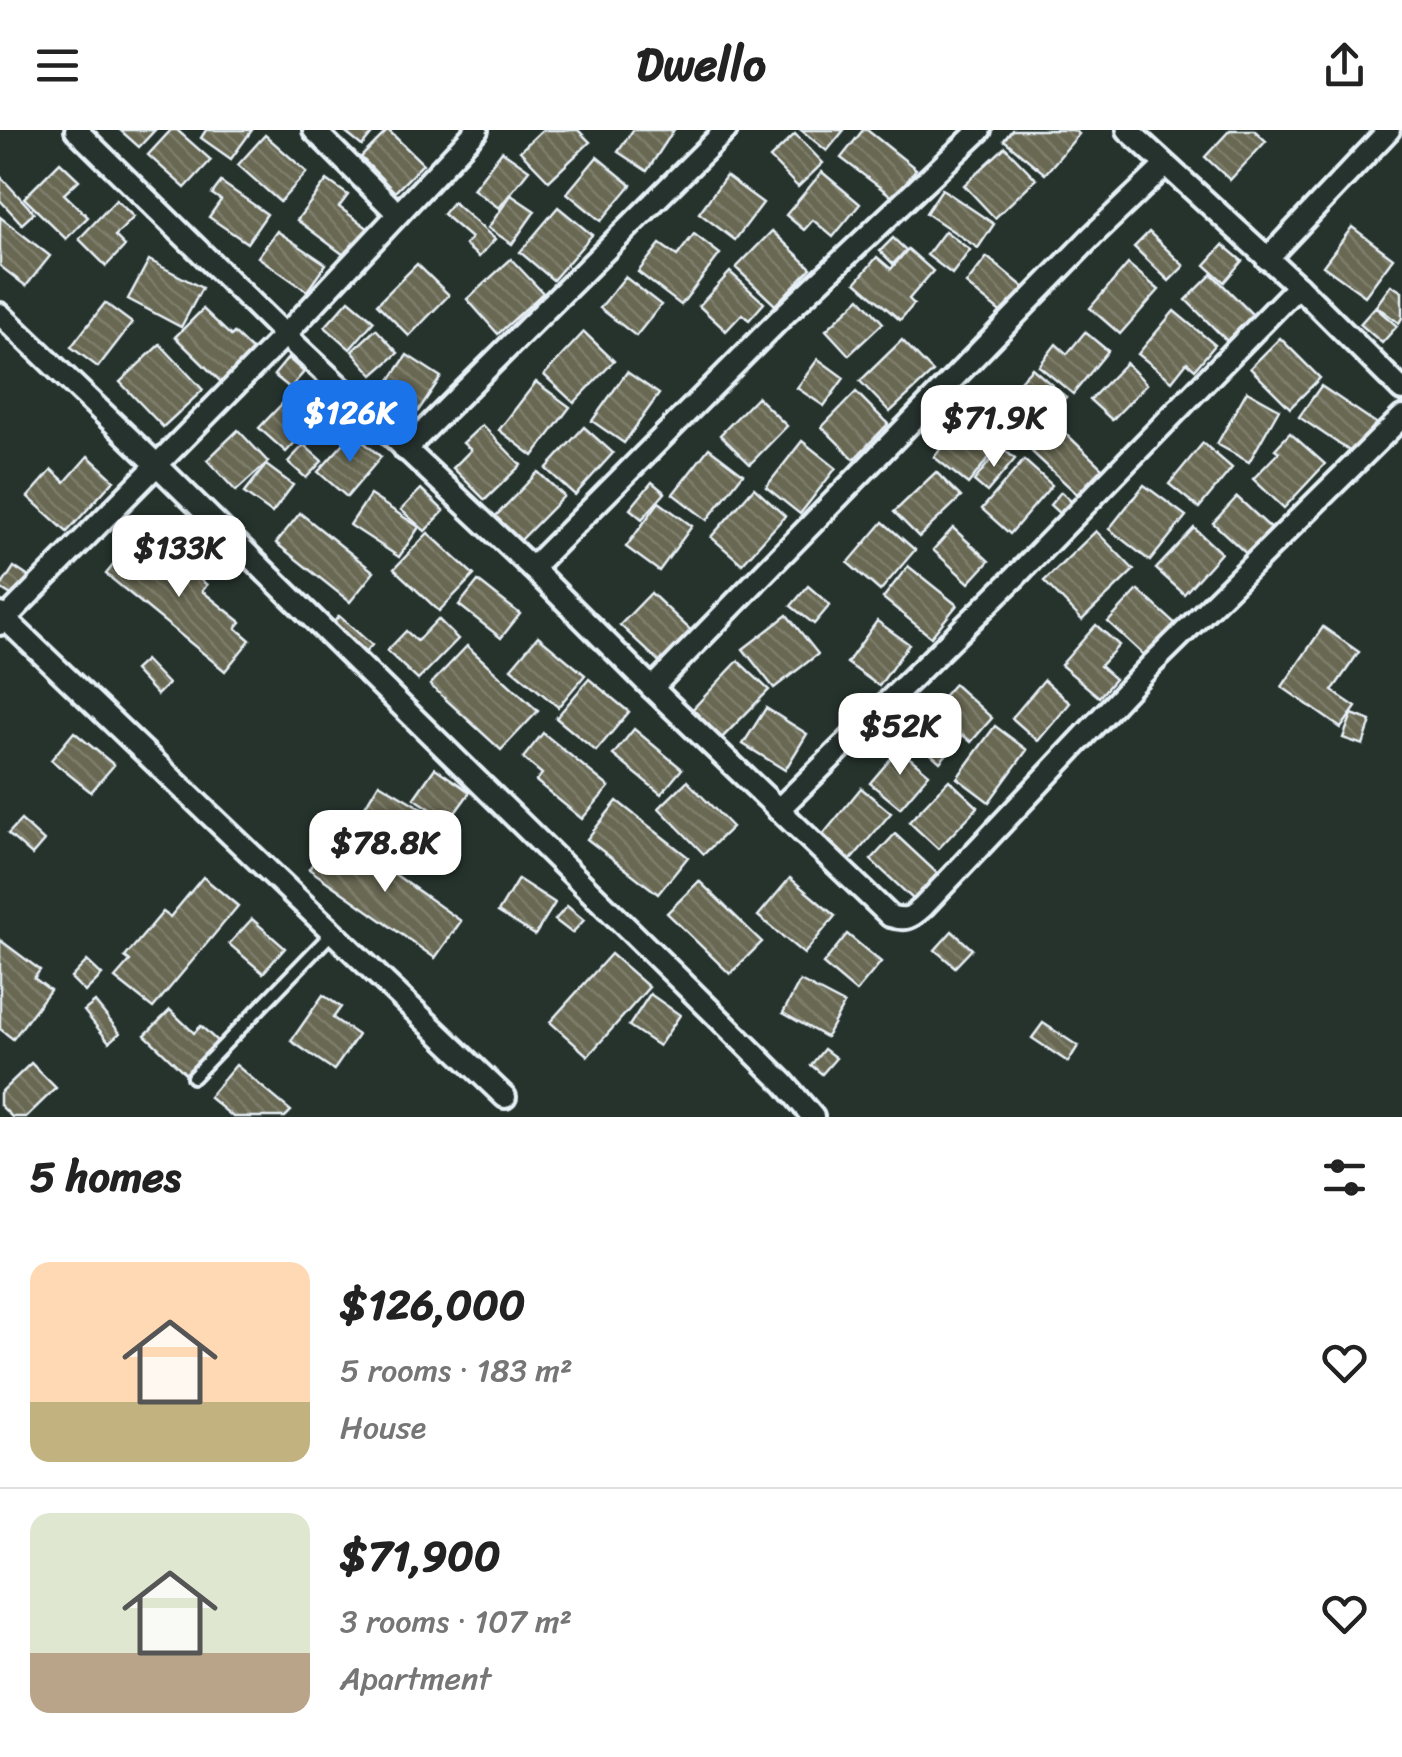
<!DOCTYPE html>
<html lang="en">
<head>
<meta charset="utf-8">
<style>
	body { margin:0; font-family:Sriracha,sans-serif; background:#f2f2f2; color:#222; height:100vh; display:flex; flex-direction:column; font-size:38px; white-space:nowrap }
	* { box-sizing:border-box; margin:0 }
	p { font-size:32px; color:#767676 }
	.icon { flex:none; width:55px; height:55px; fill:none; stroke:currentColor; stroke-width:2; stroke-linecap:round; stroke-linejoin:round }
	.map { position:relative; height:987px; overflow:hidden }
	.sheet { display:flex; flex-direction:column; background:#fff; flex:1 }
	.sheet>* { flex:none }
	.price { position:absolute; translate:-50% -85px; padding:0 22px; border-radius:20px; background:#fff; color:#222; font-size:32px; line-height:65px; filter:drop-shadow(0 2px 5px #0008) }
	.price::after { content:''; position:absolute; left:50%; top:60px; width:30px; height:22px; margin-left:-15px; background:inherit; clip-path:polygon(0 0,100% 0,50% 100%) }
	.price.on { background:#1a73e8; color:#fff }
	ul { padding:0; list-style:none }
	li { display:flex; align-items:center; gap:30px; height:250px; padding:0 30px }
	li+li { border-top:2px solid #e0e0e0 }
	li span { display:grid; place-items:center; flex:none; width:280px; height:200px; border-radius:20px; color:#555 }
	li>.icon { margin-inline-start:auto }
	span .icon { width:120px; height:120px; fill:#fffc; stroke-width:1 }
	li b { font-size:42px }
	h2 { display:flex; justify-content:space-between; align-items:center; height:120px; padding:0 30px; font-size:42px }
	header { display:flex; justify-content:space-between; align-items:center; height:130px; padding:0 30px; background:#fff; font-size:45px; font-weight:800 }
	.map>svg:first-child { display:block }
	.building { fill:url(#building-back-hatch); stroke:#e8f1f8; stroke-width:2.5 }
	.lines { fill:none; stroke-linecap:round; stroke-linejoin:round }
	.lane-casing { stroke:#e8f1f8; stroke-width:18 }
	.street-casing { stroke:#e8f1f8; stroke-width:28 }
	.lane { stroke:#26332d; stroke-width:10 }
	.street { stroke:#26332d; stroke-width:20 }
</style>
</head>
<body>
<header><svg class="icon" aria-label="menu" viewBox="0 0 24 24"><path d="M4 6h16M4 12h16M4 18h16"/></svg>Dwello<svg class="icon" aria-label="share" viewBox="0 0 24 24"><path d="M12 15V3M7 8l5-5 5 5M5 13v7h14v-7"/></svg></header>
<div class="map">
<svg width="1402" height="987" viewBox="0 0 1402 987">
	<defs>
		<pattern id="building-back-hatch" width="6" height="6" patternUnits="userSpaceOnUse" patternTransform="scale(2.5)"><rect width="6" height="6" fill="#686853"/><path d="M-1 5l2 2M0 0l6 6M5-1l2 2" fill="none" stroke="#7e7e6c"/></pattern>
	</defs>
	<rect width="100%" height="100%" fill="#26332d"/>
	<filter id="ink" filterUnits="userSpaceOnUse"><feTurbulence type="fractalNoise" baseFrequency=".01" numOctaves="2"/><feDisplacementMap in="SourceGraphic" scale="20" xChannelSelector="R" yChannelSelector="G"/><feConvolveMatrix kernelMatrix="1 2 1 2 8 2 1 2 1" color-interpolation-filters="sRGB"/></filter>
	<g filter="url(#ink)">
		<g class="building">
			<path d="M120,0h35l-16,17z"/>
			<path d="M171,0h6l34,30 -26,28 -37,-33z"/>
			<path d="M206,0h46l-21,29 -30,-21z"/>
			<path d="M342,0h33l-13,16z"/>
			<path d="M388,0l35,34 -28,28 -34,-35z"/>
			<path d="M542,0h36l12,12 -41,39 -29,-30z"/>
			<path d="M633,0h41l-27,41 -29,-19z"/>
			<path d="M801,0h43l-17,21z"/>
			<path d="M863,0h4l49,39 -22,29 -53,-40z"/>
			<path d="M1012,0h61l6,4 -34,40 -41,-34z"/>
			<path d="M1230,0h24l12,11 -36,39 -25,-23z"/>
			<path d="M795,4l28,29 -25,24 -28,-29z"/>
			<path d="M265,5l42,37 -27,30 -42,-37z"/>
			<path d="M1005,17l31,32 -41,39 -31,-33z"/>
			<path d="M502,21l27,19 -30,38 -26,-19z"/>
			<path d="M597,27l34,28 -30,36 -34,-28z"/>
			<path d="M60,32l19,18 -15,14 24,23 -22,22 -42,-41z"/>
			<path d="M822,42l38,32 -27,33 -20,-17 -9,10 -18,-15z"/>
			<path d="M726,46l37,27 -28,37 -36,-27z"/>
			<path d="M1,47l33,36 -12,11 -22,-24z"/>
			<path d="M327,50l21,15 -9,12 30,22 -21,29 -51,-38z"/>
			<path d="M221,52l46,32 -20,29 -38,-26 12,-17 -9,-6z"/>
			<path d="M942,59l52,35 -16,24 -52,-35z"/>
			<path d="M511,65l24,16 -23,33 -24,-16z"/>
			<path d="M116,70l18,17 -19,19 10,10 -19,20 -27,-27z"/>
			<path d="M453,72l42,37 -16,18 -14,-12 6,-7 -28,-24z"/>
			<path d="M558,77l34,28 -39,45 -33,-28z"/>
			<path d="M0,87l50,39 -24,30 -26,-20z"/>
			<path d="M1352,97l41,31 -28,38 -42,-30z"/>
			<path d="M277,101l49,33 -19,27 -49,-34z"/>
			<path d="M772,101l39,37 -36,37 -39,-37z"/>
			<path d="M945,101l25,19 -18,24 -25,-19z"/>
			<path d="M1149,102l35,34 -15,15 -35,-34z"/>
			<path d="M694,104l26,20 -39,51 -43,-33 22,-28 17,12z"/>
			<path d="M893,108l13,12 -13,14 -13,-13z"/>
			<path d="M1223,115l19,16 -18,21 -19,-17z"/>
			<path d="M908,119l25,22 -24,28 5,5 -14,16 -44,-38 21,-25 14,12z"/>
			<path d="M987,127l39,32 -22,26 -38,-31z"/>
			<path d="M511,129l32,34 -45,41 -31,-35z"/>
			<path d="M149,130l53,28 -21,39 -53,-28z"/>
			<path d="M417,134l32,31 -40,41 -32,-32z"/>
			<path d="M1128,134l31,26 -39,44 -30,-26z"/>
			<path d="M730,142l34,31 -15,17 -7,-6 -16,17 -27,-25z"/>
			<path d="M1212,144l41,41 -26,26 -41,-41z"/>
			<path d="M625,147l36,28 -25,31 -36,-28z"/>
			<path d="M1391,155l11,7v26l-3,5 -23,-17z"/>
			<path d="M860,168l23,25 -34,32 -23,-25z"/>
			<path d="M349,170l25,21 -24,28 -25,-22z"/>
			<path d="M105,173l27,20 -34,44 -27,-20z"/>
			<path d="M1375,177l22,19 -15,17 -22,-19z"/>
			<path d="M203,179l28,27 3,-3 20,19 -31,32 -48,-47z"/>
			<path d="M1174,181l41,34 -20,24 -8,-7 -15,19 -34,-27z"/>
			<path d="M376,199l22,24 -25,22 -21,-24z"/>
			<path d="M584,202l30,29 -40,42 -30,-28z"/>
			<path d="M1085,202l23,19 -35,43 -34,-28 17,-22 11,10z"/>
			<path d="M1280,208l40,40 -30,30 -40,-40z"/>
			<path d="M902,210l31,32 -43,40 -30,-31z"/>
			<path d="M160,214l43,46 -40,37 -43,-45z"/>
			<path d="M407,225l34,22 -31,46 -34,-22z"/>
			<path d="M288,228l16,14 -14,16 -16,-13z"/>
			<path d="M818,229l26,19 -20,28 -27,-18z"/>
			<path d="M1126,233l21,21 -35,36 -22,-20z"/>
			<path d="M1032,238l34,29 -42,46 -33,-30z"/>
			<path d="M627,242l32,22 -35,49 -32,-22z"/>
			<path d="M536,252l34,25 -37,49 -34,-26z"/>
			<path d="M299,256l26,24 -39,42 -27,-24z"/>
			<path d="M1321,256l55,37 -22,31 -55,-37z"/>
			<path d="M1247,261l32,18 -30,53 -32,-18z"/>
			<path d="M856,262l32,32 -34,35 -32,-32z"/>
			<path d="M757,267l30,29 -37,38 -30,-29z"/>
			<path d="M968,283l35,27 -35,44 -34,-27z"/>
			<path d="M482,295l39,40 -36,35 -32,-32 18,-18 -8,-7z"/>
			<path d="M1057,295l45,43 -25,26 -45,-42z"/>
			<path d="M584,297l29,26 -38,42 -29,-26z"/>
			<path d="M238,300l30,32 -32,29 -29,-31z"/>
			<path d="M353,303l28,24 -34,40 -29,-25z"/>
			<path d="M1290,303l35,31 -41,44 -31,-29 26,-27 -4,-3z"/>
			<path d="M802,311l34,27 -36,46 -34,-27z"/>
			<path d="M1203,313l29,25 -33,40 -30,-24z"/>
			<path d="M304,315l18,16 -16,17 -18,-16z"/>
			<path d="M1001,317l14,12 -28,33 -13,-11z"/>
			<path d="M709,318l34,26 -36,46 -34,-26z"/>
			<path d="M88,326l26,24 -47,52 -39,-35 24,-27 13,12z"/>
			<path d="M1024,330l28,25 -42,49 -28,-25z"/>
			<path d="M266,335l27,20 -21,28 -28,-20z"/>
			<path d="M538,342l26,24 -47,48 -25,-24z"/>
			<path d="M936,342l25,25 -42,40 -25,-25z"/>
			<path d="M652,352l13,11 -23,26 -12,-10z"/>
			<path d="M1144,355l42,31 -36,45 -41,-32z"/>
			<path d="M754,358l31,28 -43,48 -31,-27z"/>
			<path d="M421,359l23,22 -19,20 -24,-21z"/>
			<path d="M1061,362l12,11 -11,13 -12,-11z"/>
			<path d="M370,365l49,32 -20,30 -49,-32z"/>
			<path d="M1237,367l39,36 -24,26 -39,-36z"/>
			<path d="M659,372l33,24 -33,45 -33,-24z"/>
			<path d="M300,383l74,59 -24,30 -74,-59z"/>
			<path d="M883,392l32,28 -35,41 -32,-28z"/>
			<path d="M953,398l36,33 -20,22 -36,-33z"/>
			<path d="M1194,398l27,25 -37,41 -28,-25z"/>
			<path d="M1096,401l38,39 -52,50 -38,-39z"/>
			<path d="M140,402l67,53 -5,6 39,31 -5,6 14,12 -25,31 -119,-97z"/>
			<path d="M428,403l46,42 -35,36 -45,-42z"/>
			<path d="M908,436l49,39 -26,32 -48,-39z"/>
			<path d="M14,437l18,12 -14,20 -18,-11z"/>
			<path d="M478,451l42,33 -19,24 -42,-33z"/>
			<path d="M808,456l22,19 -16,19 -23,-18z"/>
			<path d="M1138,460l41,37 -30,33 -41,-38z"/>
			<path d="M651,463l47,44 -30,33 -48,-45z"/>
			<path d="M787,485l31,39 -44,34 -31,-39z"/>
			<path d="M339,486l33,29 -11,12 -33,-28z"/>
			<path d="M438,489l20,20 -40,41 -31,-29 19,-20 11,10z"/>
			<path d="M877,491l32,23 -30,42 -32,-23z"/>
			<path d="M1096,495l23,20 -19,21 15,13 -16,18 -38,-32z"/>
			<path d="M1323,497l36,25 -27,39 24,16 -15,21 -59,-41z"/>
			<path d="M538,506l47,39 -27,32 -47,-39z"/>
			<path d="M467,516l71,65 -37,39 -71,-65z"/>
			<path d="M145,530l23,24 -11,11 -23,-25z"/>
			<path d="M738,531l31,29 -50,51 -30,-28z"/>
			<path d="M589,549l40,33 -33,39 -40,-33z"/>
			<path d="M1044,550l26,23 -32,38 -26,-23z"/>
			<path d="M954,554l38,34 -21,24 -8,-7 -23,27 -26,-23 20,-21 -5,-6z"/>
			<path d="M766,578l41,26 -22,36 -42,-26z"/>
			<path d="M1352,584l19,7 -8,24 -20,-7z"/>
			<path d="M995,596l32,24 -38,52 -32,-24z"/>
			<path d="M634,599l48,40 -21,25 -48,-39z"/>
			<path d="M74,602l40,33 -23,27 -40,-32z"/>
			<path d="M543,603l66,54 -27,32 -46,-38 6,-7 -19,-16z"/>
			<path d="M899,619l30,25 -29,34 -30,-25z"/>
			<path d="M435,638l35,24 -21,29 -35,-23z"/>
			<path d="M949,650l29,27 -40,42 -29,-27z"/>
			<path d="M687,651l45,46 -28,27 -45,-46z"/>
			<path d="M379,653l57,34 -20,35 -58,-34z"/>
			<path d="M861,658l30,25 -41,48 -29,-24z"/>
			<path d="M617,671l71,56 -30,37 -71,-55z"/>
			<path d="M21,690l23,21 -12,14 -24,-21z"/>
			<path d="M335,702l126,89 -26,37 -126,-89z"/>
			<path d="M895,704l43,40 -24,26 -43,-40z"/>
			<path d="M203,747l35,29 -85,102 -38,-30 15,-17 -5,-4 38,-45 7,5z"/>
			<path d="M790,748l45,38 -31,38 -46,-38z"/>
			<path d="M518,749l37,24 -20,32 -37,-23z"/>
			<path d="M699,751l63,61 -32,32 -63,-61z"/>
			<path d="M567,776l17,14 -12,13 -17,-13z"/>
			<path d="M252,789l33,29 -22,25 -34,-29z"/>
			<path d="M952,801l20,18 -17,18 -20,-17z"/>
			<path d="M847,804l34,28 -25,30 -33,-28z"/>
			<path d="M0,810l40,30 -6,8 16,12 -37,49 -13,-10z"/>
			<path d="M611,824l38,33 -61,69 -38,-34z"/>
			<path d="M87,831l15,14 -17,17 -14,-14z"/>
			<path d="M800,851l44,23 -18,33 -43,-24z"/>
			<path d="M650,864l30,21 -21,31 -30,-20z"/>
			<path d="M323,865l18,12 -8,11 25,17 -24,35 -43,-29z"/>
			<path d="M95,872l25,31 -11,9 -25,-31z"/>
			<path d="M170,880l24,23 7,-7 18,17 -32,32 -42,-40z"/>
			<path d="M1043,893l35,23 -10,16 -36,-24z"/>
			<path d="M824,919l12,9 -14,16 -11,-9z"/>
			<path d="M31,933l25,25 -30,29h-14l-12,-12v-12z"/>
			<path d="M236,935l55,46 -6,6h-52l-24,-20z"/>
		</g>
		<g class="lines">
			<g class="lane-casing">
				<path id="lane" d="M193,947l140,-145"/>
			</g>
			<g class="street-casing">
				<g id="street">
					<path d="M76,0l209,205 247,233 120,120 238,228c16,5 21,2 33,-9l228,-242 251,-248"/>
					<path d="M314,0l84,84"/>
					<path d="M1128,0l170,156 104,104"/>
					<path d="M1267,129l122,-129"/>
					<path d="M0,184l156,150 524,516 104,103 29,34"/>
					<path d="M405,320l321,-320"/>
					<path d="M532,438l252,-253 196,-185"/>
					<path d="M0,484l505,483"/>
					<path d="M0,494l285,-289 192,-205"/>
					<path d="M652,558l440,-452 73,-70"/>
					<path d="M778,680l236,-232 284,-292"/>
				</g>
			</g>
			<use href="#lane" class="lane"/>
			<use href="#street" class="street"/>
		</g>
	</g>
</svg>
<b class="price on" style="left:350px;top:335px">$126K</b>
<b class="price" style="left:994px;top:340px">$71.9K</b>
<b class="price" style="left:179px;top:470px">$133K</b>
<b class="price" style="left:900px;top:648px">$52K</b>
<b class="price" style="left:385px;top:765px">$78.8K</b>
</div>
<section class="sheet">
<h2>5 homes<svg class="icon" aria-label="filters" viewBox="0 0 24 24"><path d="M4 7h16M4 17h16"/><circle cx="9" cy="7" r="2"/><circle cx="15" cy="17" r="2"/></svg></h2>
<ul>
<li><span style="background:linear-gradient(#ffd9b3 70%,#c2b280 0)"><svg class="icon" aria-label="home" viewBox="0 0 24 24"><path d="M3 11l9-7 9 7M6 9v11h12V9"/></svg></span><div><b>$126,000</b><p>5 rooms · 183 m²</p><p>House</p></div><svg class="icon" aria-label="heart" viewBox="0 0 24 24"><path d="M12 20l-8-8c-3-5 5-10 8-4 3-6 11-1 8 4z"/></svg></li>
<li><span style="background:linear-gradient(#dfe7d0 70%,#b9a48a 0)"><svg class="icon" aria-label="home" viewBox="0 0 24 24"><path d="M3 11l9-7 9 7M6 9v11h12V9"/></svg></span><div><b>$71,900</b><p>3 rooms · 107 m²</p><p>Apartment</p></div><svg class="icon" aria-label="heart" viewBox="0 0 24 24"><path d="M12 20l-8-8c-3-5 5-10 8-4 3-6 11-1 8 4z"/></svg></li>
</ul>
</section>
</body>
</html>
